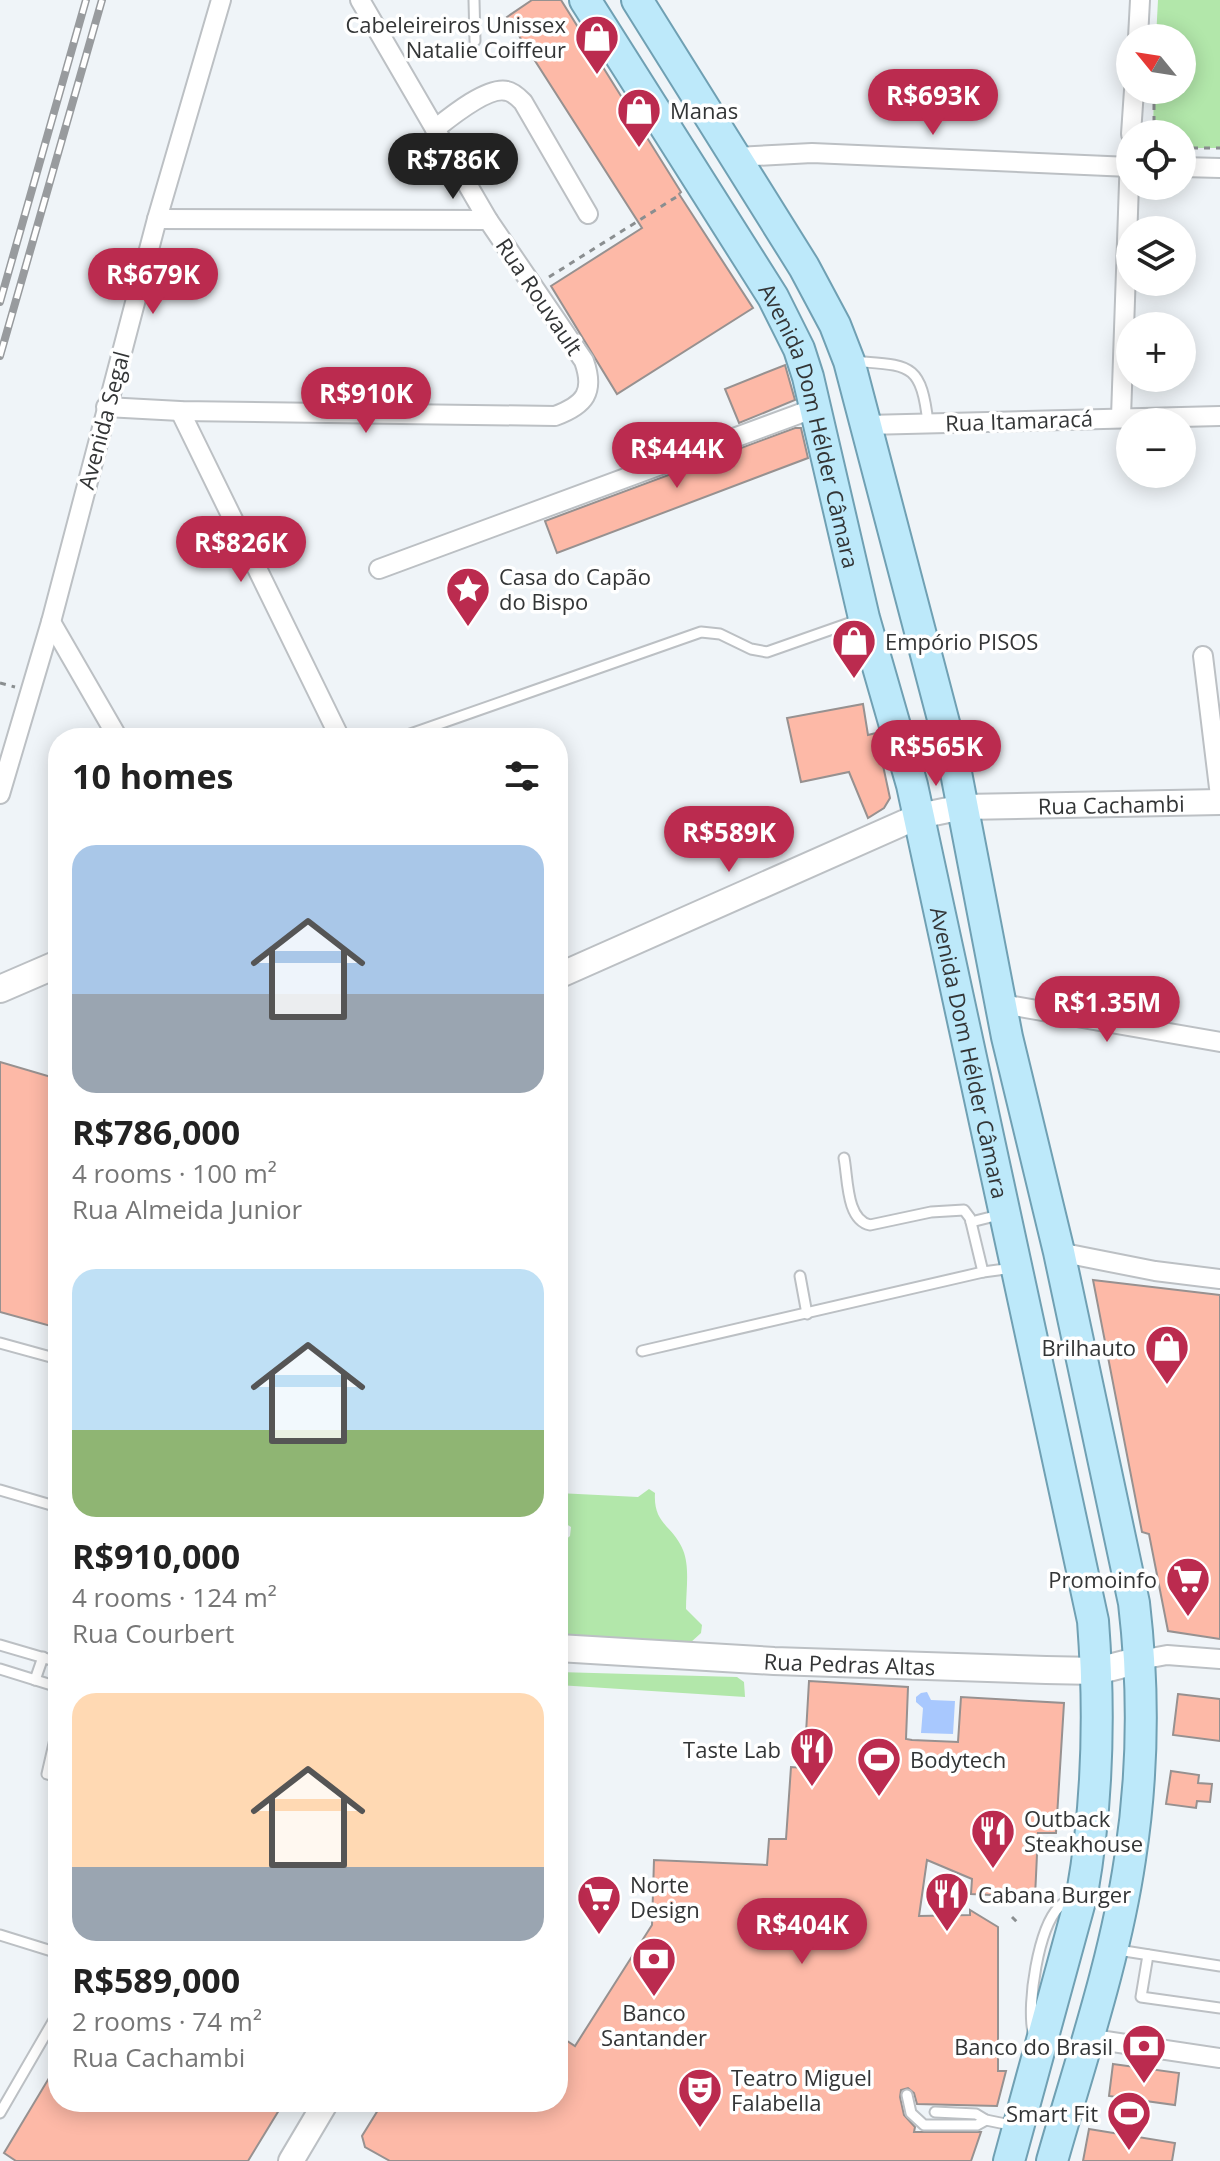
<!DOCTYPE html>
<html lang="en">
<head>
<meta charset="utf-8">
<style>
	body { margin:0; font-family:"Open Sans",sans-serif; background:#f6f6f6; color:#222; height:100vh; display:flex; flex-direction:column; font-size:30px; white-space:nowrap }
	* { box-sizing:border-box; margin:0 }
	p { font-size:26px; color:#767676 }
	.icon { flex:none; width:44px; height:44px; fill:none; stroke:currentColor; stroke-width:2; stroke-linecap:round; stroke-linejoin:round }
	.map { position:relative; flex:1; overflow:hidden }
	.panel { position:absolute; left:48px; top:728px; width:520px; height:1384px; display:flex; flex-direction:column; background:#fff; border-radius:32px; box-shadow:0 4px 20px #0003 }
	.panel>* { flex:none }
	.needle { width:52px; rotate:300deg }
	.fabs { position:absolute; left:1116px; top:24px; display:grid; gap:16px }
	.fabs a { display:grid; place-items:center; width:80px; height:80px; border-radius:50%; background:#fff; box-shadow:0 4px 20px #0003; font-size:40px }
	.price { position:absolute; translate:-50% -68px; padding:0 18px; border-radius:28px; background:#bb2b4f; color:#fff; font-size:26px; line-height:52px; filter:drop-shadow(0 2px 4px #0008) }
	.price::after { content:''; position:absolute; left:50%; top:48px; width:24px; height:18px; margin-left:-12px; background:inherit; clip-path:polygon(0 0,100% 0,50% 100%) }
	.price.on { background:#222; color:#fff }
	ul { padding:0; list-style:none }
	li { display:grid; align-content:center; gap:16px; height:424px; padding:0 24px }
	li span { display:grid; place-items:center; height:248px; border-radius:24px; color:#555 }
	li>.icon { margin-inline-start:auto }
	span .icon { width:144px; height:144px; fill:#fffc; stroke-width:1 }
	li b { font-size:34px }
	h2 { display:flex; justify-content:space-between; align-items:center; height:96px; padding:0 24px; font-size:34px }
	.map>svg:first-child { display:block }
	.green { fill:#b2e7aa }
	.water { fill:#a8c8fe }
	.building { fill:#fdb9a7; stroke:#979190; stroke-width:2 }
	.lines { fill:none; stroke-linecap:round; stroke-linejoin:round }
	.service-casing { stroke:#bcc0c4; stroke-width:13 }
	.minor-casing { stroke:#bcc0c4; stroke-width:22 }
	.tertiary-casing { stroke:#bcc0c4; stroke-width:28 }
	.secondary-casing { stroke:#bcc0c4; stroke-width:30 }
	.primary-casing { stroke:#70a0b3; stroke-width:34 }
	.path { stroke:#8a8e90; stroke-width:3; stroke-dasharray:6 6; stroke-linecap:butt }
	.service { stroke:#fff; stroke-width:9 }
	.minor { stroke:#fff; stroke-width:18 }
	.tertiary { stroke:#fff; stroke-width:24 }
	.secondary { stroke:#fff; stroke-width:26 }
	.primary { stroke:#bde9fa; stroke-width:30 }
	.rail-casing { stroke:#989b9e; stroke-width:8 }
	.rail { stroke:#fff; stroke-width:5; stroke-dasharray:15; stroke-linecap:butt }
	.labels { text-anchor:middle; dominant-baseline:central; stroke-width:7; stroke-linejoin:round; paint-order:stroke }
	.poi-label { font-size:22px; fill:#333536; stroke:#fff; text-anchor:start }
	.street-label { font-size:22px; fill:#333536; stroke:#fff }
</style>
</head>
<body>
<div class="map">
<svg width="1220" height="2161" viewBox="0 0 1220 2161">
	<rect width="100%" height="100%" fill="#eff4f8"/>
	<g class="green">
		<path d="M1158,0h62v148h-38v-14l-29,-1 1,-43h28v-52h-26z"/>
		<path d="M649,1489l6,4c-2,32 18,32 28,57 7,17 3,41 3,59l16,16 -1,8 -11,10 -22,1 -10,-4 -14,-1 -12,6 -74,-10v-94l5,1 7,-6 1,-9 -13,-8v-26l80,4z"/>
		<path d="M558,1672l179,5 7,5 1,15 -187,-12z"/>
	</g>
	<path class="water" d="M927,1692l4,8 24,1 -2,33 -32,-1 2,-25 -7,-6v-5l5,-4z"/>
	<g class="building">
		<path d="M532,0h29l120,192 -2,2 74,114 -136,86 -66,-108 91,-58 -135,-211z"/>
		<path d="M785,365l10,35 -56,23 -14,-34z"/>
		<path d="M795,428h6l7,30 -251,95 -12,-32z"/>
		<path d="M863,704l5,31 8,-2 14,65 -6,10 -16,10 -19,-46 -48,10 -14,-64z"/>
		<path d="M0,1062l58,17v249l-58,-16z"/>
		<path d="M1093,1280l127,15v344l-52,-8 -19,-97 -7,-2z"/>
		<path d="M809,1681l99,6 -2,52 6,1 46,2 3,-45 103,6 -8,130h-18l-3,64 -64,-3 1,-15 -45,-19 -8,56 51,-1v-5l28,17v144h8l-9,35 -80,-2 -3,-11 -6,-5 -7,2 -1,7 4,18 11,12 -1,5h67l-10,29h-581l-25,-14 -3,-11 21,-34h175v-67l17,11 77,-121 2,-65 113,5 2,-26h17l5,-72 13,1z"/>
		<path d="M1178,1694l42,5v42l-47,-6z"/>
		<path d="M1171,1771l28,4 -1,8 14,1 -2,18 -13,-1 -1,7 -30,-4z"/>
		<path d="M58,2063v39h226l-36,59h-232l-12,-8z"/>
		<path d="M1113,2064l66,9 -4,32 -66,-9z"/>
		<path d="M1089,2129l86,14 -3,18h-89z"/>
	</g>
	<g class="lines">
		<g class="service-casing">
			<g id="service">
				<path d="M474,0l1,41"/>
				<path d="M853,361c56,5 68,0 75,62"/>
				<path d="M399,738l302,-106 19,2 31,15 16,3 94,-33"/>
				<path d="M844,1158c4,20 2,62 26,67l61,-13 33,-2 6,8 13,54"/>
				<path d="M971,1222l28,-7"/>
				<path d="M800,1276l7,38"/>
				<path d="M0,1343l58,16"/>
				<path d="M642,1351l341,-79 30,-4"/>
				<path d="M0,1490l58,17"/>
				<path d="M0,1645l58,17"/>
				<path d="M0,1669l58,18"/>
				<path d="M35,1680l8,-23"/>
				<path d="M58,1726l-11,48 11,3"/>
				<path d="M0,1935l58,18"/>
				<path d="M1118,1950l102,16"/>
				<path d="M1148,1955l-7,42 79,11"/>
				<path d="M1033,2032c-6,-29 5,-103 26,-125 4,-5 11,-7 16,-10"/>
				<path d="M907,2095l4,18 13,12h53l9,-5"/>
				<path d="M935,2112l41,2 10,6 29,6"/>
				<path d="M0,2113l58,-100"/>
			</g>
		</g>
		<g class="minor-casing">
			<g id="minor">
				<path d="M1138,38l2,-38"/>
				<path d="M435,129c15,-12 53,-43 72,-38 6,1 12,7 16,11l65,112"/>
				<path d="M1131,134l3,-44"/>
				<path d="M736,157l76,-4 318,14"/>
				<path d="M1182,167l38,1"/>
				<path d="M157,219l331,1"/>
				<path d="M106,407l74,4 375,5c30,-11 40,-24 29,-55l-96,-141 -128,-220"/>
				<path d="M180,411l160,327"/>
				<path d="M1121,417l9,-263"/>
				<path d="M866,425l354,-9"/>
				<path d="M379,569l436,-161"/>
				<path d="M51,622l67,116"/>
				<path d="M1203,656l17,140"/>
				<path d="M0,794l51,-172 106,-403 64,-219"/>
				<path d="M1002,1004l218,38"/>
				<path d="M1059,1252l96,19 65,8"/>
				<path d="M1140,1660l27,-5 53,4"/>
				<path d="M1086,2038l134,20"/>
			</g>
		</g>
		<g class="tertiary-casing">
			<g id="tertiary">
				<path id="s1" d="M558,976l361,-160 44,-9 257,-5"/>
				<path d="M291,2161l35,-59"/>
			</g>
		</g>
		<g class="secondary-casing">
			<g id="secondary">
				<path d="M0,989l58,-25"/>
				<path id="s2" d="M558,1648l216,13 272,9 51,1 43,-11"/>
			</g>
		</g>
		<g class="primary-casing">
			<g id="primary">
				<path id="s3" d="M585,0l188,297 26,52 9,28 56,241 48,167 181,836c7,92 5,182 -11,273l-73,267"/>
				<path d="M637,0l167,267 31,58 14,36 104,396 54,280 52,215 75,351c10,85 9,172 -4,256 -15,102 -50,203 -78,302"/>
			</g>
		</g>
		<g class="path">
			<path d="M1154,134v-44"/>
			<path d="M1192,148h28"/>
			<path d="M549,277l132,-83"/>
			<path d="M0,683l15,4"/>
			<path d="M793,1906l28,-6"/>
			<path d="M1012,1917l7,7"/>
		</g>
		<use href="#service" class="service"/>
		<use href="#minor" class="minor"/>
		<use href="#tertiary" class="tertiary"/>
		<use href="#secondary" class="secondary"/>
		<use href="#primary" class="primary"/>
		<g class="rail-casing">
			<g id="rail">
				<path d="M0,302l86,-302"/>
				<path d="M0,356l102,-356"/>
			</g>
		</g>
		<use href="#rail" class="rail"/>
	</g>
	<defs>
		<g id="shop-pin" transform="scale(2.3)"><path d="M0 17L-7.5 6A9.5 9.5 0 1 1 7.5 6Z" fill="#bb2b4f" stroke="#fff"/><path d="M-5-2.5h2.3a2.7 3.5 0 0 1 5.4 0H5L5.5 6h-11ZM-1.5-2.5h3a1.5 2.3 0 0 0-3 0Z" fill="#fff"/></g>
		<g id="sight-pin" transform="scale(2.3)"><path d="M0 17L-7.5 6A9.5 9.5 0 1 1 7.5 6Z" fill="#bb2b4f" stroke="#fff"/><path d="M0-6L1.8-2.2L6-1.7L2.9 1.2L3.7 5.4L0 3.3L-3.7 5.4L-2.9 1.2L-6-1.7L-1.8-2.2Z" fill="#fff"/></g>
		<g id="supermarket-pin" transform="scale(2.3)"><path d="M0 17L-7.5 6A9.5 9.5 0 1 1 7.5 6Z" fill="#bb2b4f" stroke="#fff"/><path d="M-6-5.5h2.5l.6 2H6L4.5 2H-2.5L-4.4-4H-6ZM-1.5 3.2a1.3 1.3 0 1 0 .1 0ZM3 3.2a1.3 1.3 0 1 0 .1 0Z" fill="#fff"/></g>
		<g id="restaurant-pin" transform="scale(2.3)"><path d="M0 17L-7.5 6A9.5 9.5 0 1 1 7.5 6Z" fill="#bb2b4f" stroke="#fff"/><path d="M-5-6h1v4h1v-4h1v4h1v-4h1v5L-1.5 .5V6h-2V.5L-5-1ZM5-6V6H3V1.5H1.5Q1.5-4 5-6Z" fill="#fff"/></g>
		<g id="stadium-pin" transform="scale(2.3)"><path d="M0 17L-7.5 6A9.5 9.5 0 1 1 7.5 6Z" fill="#bb2b4f" stroke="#fff"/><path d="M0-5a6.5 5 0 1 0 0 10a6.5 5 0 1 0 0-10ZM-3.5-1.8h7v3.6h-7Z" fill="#fff"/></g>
		<g id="bank-pin" transform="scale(2.3)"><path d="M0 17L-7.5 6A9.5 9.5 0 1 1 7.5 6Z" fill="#bb2b4f" stroke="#fff"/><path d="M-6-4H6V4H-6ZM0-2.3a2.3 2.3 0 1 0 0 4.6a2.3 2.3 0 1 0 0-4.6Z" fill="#fff"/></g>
		<g id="theatre-pin" transform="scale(2.3)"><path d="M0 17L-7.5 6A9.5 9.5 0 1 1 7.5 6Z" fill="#bb2b4f" stroke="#fff"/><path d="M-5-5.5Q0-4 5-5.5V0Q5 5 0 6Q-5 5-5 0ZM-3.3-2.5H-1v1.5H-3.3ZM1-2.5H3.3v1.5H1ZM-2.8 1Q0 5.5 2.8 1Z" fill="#fff"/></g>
	</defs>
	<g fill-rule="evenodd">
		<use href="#shop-pin" x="597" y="37"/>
		<use href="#shop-pin" x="639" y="110"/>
		<use href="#sight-pin" x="468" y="589"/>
		<use href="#shop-pin" x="854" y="641"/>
		<use href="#shop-pin" x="1167" y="1347"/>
		<use href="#supermarket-pin" x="1188" y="1579"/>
		<use href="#restaurant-pin" x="812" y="1749"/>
		<use href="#stadium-pin" x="879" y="1759"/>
		<use href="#restaurant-pin" x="993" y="1831"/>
		<use href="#restaurant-pin" x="947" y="1894"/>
		<use href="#supermarket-pin" x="599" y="1897"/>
		<use href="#bank-pin" x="654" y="1959"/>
		<use href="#bank-pin" x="1144" y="2046"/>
		<use href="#theatre-pin" x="700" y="2090"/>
		<use href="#stadium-pin" x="1129" y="2113"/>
	</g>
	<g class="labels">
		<g class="poi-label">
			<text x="566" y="24" text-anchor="end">Cabeleireiros Unissex<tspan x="566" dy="25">Natalie Coiffeur</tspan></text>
			<text x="670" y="110">Manas</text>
			<text x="499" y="576">Casa do Capão<tspan x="499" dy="25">do Bispo</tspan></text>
			<text x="885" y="641">Empório PISOS</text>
			<text x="1136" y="1347" text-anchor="end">Brilhauto</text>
			<text x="1157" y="1579" text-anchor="end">Promoinfo</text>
			<text x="781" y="1749" text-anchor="end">Taste Lab</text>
			<text x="910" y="1759">Bodytech</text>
			<text x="1024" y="1818">Outback<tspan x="1024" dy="25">Steakhouse</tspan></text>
			<text x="630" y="1884">Norte<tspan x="630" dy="25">Design</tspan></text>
			<text x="978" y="1894">Cabana Burger</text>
			<text x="654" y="2012" text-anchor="middle">Banco<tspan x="654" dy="25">Santander</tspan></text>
			<text x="1113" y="2046" text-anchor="end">Banco do Brasil</text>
			<text x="731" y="2077">Teatro Miguel<tspan x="731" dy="25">Falabella</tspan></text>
			<text x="1098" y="2113" text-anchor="end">Smart Fit</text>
		</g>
		<g class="street-label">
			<text transform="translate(540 296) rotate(56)">Rua Rouvault</text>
			<text transform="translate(103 420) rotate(-75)">Avenida Segal</text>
			<text transform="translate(1019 420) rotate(-2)">Rua Itamaracá</text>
			<text stroke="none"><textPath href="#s3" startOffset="486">Avenida Dom Hélder Câmara</textPath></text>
			<text stroke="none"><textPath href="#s1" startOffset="588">Rua Cachambi</textPath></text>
			<text stroke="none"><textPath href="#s3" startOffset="1134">Avenida Dom Hélder Câmara</textPath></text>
			<text stroke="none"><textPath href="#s2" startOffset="292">Rua Pedras Altas</textPath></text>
		</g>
	</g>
</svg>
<div class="fabs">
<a><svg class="needle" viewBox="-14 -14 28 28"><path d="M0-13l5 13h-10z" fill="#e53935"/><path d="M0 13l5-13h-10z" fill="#767676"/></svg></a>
<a><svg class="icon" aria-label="locate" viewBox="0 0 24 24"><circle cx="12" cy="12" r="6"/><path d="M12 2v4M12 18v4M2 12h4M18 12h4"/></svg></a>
<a><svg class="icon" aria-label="layers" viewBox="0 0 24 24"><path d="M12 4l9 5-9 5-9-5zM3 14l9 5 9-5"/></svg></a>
<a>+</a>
<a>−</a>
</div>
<b class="price" style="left:933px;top:137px">R$693K</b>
<b class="price on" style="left:453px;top:201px">R$786K</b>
<b class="price" style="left:153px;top:316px">R$679K</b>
<b class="price" style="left:366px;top:435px">R$910K</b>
<b class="price" style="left:677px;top:490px">R$444K</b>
<b class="price" style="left:241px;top:584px">R$826K</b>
<b class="price" style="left:936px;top:788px">R$565K</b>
<b class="price" style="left:729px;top:874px">R$589K</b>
<b class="price" style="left:1107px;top:1044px">R$1.35M</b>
<b class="price" style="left:802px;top:1966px">R$404K</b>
<section class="panel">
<h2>10 homes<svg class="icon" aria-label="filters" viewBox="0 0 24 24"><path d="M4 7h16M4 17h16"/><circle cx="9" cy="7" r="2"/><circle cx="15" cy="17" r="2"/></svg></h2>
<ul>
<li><span style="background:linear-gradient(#a9c7e8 60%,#9aa5b1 0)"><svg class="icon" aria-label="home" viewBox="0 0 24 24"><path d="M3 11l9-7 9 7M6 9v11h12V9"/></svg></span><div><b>R$786,000</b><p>4 rooms · 100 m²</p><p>Rua Almeida Junior</p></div></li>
<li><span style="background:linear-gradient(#bfe0f5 65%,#8fb573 0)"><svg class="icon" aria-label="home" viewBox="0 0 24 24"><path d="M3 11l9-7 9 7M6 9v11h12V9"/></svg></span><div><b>R$910,000</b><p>4 rooms · 124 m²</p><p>Rua Courbert</p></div></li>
<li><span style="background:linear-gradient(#ffd9b3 70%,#9aa5b1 0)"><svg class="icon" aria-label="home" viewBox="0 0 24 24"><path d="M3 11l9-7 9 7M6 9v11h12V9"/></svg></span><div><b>R$589,000</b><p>2 rooms · 74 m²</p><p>Rua Cachambi</p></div></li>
</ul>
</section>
</div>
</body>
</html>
